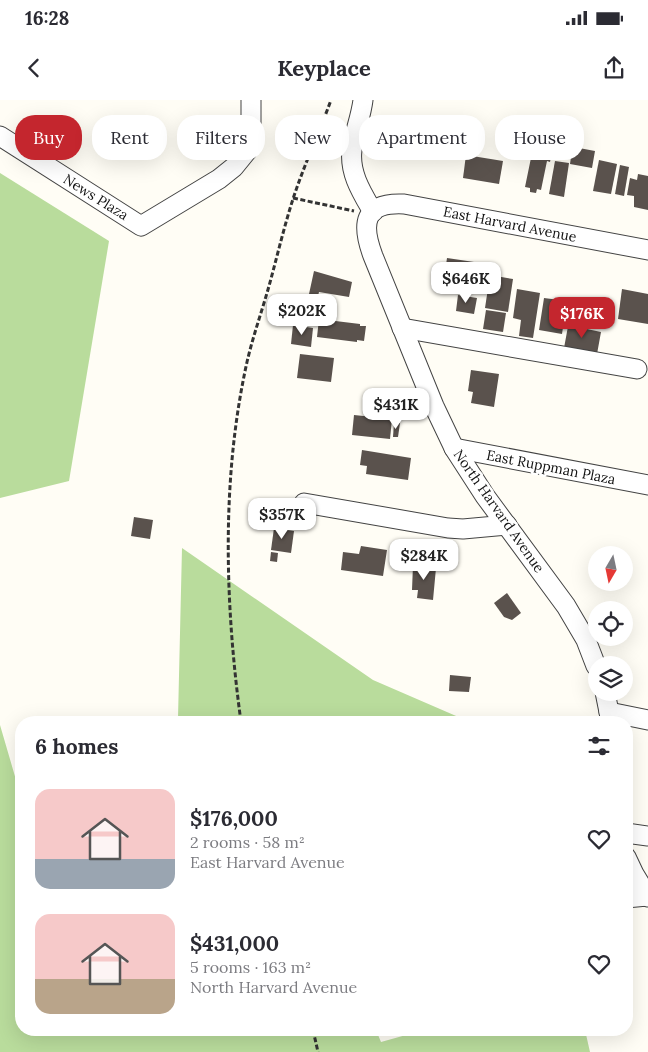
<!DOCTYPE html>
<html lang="en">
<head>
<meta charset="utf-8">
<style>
	body { margin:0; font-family:Lora,serif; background:#f2f2f3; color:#2b2b33; height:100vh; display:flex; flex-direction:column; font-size:19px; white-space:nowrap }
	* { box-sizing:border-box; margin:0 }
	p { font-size:16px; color:#7c7c81 }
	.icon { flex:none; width:28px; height:28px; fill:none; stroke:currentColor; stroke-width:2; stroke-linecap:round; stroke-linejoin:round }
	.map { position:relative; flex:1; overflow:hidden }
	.details { position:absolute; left:15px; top:616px; width:618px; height:320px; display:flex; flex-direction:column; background:#fff; border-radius:20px; box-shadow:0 5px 20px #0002 }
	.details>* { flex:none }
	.top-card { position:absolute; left:15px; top:15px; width:619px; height:45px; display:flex; gap:10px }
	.needle { width:32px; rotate:189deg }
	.tools { position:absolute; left:588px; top:446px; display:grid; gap:10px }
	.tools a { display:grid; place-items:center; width:45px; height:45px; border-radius:50%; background:#fff; box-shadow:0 5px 20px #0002; font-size:25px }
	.price { position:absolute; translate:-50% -42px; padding:0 11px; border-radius:10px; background:#fff; color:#222; font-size:16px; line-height:32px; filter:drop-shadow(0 1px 2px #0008) }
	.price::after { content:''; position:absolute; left:50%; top:30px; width:15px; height:11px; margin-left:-8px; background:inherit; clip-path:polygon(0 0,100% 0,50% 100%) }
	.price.on { background:#c4262e; color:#fff }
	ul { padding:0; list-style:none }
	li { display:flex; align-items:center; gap:15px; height:125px; padding:0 20px }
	li span { display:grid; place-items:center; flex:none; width:140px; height:100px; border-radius:15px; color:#555 }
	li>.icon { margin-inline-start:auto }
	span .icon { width:60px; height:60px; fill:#fffc; stroke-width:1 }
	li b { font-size:21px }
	h2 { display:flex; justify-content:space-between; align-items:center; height:60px; padding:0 20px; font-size:21px }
	.tag { padding:0 18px; border-radius:20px; background:#fff; box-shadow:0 5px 20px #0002; font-size:18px; line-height:45px }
	.tag.on { background:#c4262e; color:#fff }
	.status { display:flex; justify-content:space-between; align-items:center; height:35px; padding:0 25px; background:#fff; direction:ltr }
	.status svg { height:14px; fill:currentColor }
	header { display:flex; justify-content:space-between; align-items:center; height:65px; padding:0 20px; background:#fff; font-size:22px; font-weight:700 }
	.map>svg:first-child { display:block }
	.forest { fill:#b9dc9c }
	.building { fill:#5a524d }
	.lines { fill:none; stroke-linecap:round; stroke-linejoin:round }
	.minor-casing { stroke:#444; stroke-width:21 }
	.path { stroke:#333; stroke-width:3; stroke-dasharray:5 2.5; stroke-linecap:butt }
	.minor { stroke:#fff; stroke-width:19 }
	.labels { text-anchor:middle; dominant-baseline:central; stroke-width:5; stroke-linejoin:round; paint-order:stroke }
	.street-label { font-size:14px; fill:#111; stroke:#fff }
</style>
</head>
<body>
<div class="status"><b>16:28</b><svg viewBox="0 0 49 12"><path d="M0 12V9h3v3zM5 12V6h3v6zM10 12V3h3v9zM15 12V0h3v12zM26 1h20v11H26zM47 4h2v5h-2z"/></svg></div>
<header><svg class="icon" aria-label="back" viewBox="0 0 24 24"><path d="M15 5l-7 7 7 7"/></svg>Keyplace<svg class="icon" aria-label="share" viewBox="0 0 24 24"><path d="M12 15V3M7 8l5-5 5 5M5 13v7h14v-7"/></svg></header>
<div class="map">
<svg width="648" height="952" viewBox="0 0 648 952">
	<rect width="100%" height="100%" fill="#fffdf5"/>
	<g class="forest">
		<path d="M0,73l109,68 -40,240 -69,17z"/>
		<path d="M182,448l191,132 97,42h-296l4,-4z"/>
		<path d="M0,625l21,72v233h355l5,12 43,-12h161l5,22h-590z"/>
	</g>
	<g class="building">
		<path d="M579,48l16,3 -3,17 -22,-4 2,-14 7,1z"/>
		<path d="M532,53l19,4 -1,5 -3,-1 -6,29 -4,-1 -1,4 -6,-1v-4l-5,-1z"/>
		<path d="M466,55l37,6 -4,23 -36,-6z"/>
		<path d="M599,60l18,4 -6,30 -18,-3z"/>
		<path d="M555,61l14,2 -5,34 -15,-3z"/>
		<path d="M620,65l9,2 -5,29 -9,-2z"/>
		<path d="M638,74l10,2v34l-14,-3v-11l-7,-1 3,-17 7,2z"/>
		<path d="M447,158l27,4 -4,28 -27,-4z"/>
		<path d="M314,171l38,11 -3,15 -30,-5 -1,4 -9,-2z"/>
		<path d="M490,175l23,4 -5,33 -23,-4z"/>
		<path d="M517,189l23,4 -7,45 -14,-2 2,-16 -8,-2z"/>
		<path d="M622,189l26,5v30l-30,-5z"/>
		<path d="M458,195l19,3 -3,16 -18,-3z"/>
		<path d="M544,198l23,3 -5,33 -23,-4z"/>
		<path d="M486,210l20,3 -3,19 -20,-3z"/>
		<path d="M319,219l41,5v2h6l-2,15 -7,-1v2l-40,-5z"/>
		<path d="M569,221l14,2 -1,5 19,4 -4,22 -33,-6z"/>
		<path d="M293,225l20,3 -2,19 -20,-3z"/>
		<path d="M300,254l34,4 -3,24 -34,-4z"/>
		<path d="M471,270l28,4 -5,33 -23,-4 2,-11 -5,-1z"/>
		<path d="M354,315l38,4 -2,20 -38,-4z"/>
		<path d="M394,323h6l-2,14h-5z"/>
		<path d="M362,350l49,8 -3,22 -42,-6 1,-8 -7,-1z"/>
		<path d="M134,417l19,3 -3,19 -19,-3z"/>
		<path d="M274,428l20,3 -3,22 -20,-3z"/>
		<path d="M361,446l26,4 -4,26 -42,-6 2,-18 16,2z"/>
		<path d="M271,452l7,1 -1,9 -7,-1z"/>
		<path d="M420,462l10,1 -1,4 7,1 -3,32 -16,-2 1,-8h-6l1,-25 7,1z"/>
		<path d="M507,493l14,20 -9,7 -8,-3 -10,-14z"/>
		<path d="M450,575l21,2 -2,15 -20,-1z"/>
		<path d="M626,842l7,1 -2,22h-5z"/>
	</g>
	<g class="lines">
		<g class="minor-casing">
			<g id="minor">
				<path d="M363,0c-2,17 -9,33 -11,50 -3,23 10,43 21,62"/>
				<path d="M0,36l141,90 78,-47 15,-12 13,-16 4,-9v-42"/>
				<path d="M402,228l235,41"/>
				<path d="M454,348l194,37"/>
				<path d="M304,403l144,25 15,1 44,-4"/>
				<path d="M596,566l-10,-26 -20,-34 -81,-110 -31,-48 -20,-42 -61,-150c-12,-32 -10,-54 31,-52l244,46"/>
				<path d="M605,592l6,30"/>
				<path d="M609,612l39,8"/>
				<path d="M626,733l22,3"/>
				<path d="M626,757l8,17 14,23"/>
				<path d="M626,798l21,-2"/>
			</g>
		</g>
		<g class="path">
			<path d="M293,98l61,13"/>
			<path d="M241,622c-16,-117 -20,-243 6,-360 6,-26 15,-51 22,-76 8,-29 15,-59 24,-87 11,-34 26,-66 38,-99"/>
			<path d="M313,930l5,22"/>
		</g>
		<use href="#minor" class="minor"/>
	</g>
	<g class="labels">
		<g class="street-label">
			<text transform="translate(96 97) rotate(32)">News Plaza</text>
			<text transform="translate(510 124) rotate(11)">East Harvard Avenue</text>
			<text transform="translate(551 367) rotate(11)">East Ruppman Plaza</text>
			<text transform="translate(499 411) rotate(55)">North Harvard Avenue</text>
		</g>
	</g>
</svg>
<div class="tools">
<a><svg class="needle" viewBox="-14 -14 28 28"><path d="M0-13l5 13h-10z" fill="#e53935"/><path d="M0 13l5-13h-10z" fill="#7c7c81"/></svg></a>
<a><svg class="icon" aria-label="locate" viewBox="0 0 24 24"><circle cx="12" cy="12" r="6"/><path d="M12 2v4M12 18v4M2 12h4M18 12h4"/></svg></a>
<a><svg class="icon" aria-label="layers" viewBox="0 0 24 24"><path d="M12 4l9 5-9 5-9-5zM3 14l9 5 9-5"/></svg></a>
</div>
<b class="price" style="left:466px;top:204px">$646K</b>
<b class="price" style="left:302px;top:236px">$202K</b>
<b class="price on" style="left:582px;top:239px">$176K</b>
<b class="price" style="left:396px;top:330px">$431K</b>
<b class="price" style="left:282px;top:440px">$357K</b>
<b class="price" style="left:424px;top:481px">$284K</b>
<div class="top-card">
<a class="tag on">Buy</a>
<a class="tag">Rent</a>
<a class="tag">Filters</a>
<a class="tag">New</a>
<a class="tag">Apartment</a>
<a class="tag">House</a>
</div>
<section class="details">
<h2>6 homes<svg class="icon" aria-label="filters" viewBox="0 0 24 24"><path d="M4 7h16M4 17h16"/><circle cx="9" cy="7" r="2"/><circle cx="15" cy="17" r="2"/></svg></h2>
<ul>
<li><span style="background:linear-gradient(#f6c9c9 70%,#9aa5b1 0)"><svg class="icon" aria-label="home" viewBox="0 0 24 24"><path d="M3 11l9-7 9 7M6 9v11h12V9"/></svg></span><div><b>$176,000</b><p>2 rooms · 58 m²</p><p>East Harvard Avenue</p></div><svg class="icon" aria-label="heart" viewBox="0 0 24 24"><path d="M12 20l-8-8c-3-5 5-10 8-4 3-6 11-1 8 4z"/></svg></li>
<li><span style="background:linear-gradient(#f6c9c9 65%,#b9a48a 0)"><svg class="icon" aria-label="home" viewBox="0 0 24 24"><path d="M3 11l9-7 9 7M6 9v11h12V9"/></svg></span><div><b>$431,000</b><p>5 rooms · 163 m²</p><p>North Harvard Avenue</p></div><svg class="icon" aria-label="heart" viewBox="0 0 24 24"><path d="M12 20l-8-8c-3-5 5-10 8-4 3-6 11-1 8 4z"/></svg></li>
</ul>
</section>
</div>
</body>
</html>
